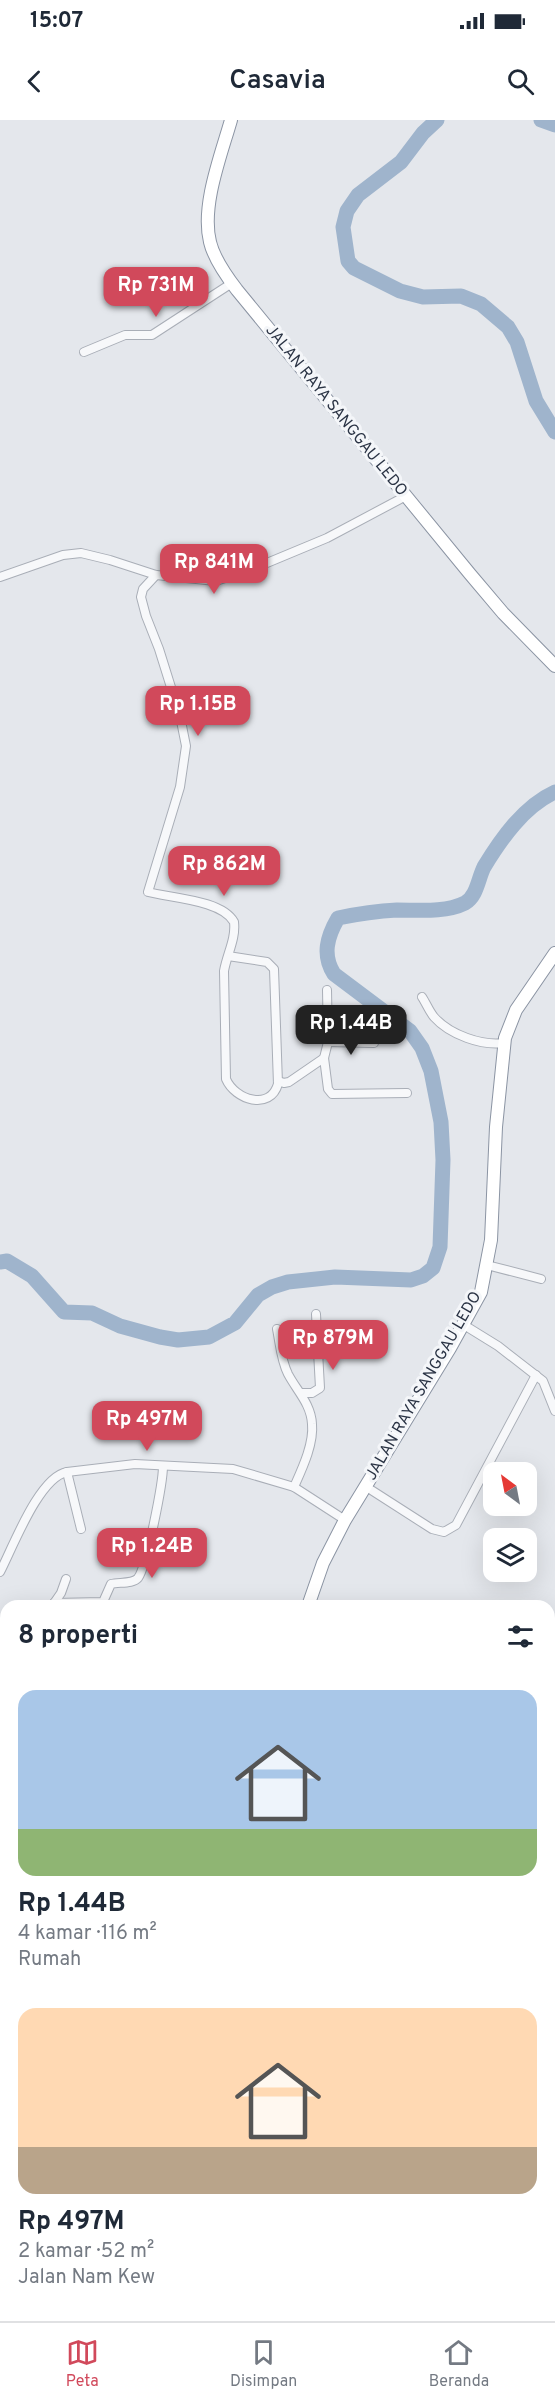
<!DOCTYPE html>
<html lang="id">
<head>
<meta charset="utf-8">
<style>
	body { margin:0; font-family:Overpass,sans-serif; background:#f2f2f3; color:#1f2937; height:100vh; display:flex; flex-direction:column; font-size:22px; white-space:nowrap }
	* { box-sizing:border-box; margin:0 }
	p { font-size:20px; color:#747a83 }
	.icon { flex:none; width:33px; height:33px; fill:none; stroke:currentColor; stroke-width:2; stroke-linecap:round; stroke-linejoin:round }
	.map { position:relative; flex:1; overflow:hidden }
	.details { position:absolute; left:0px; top:1480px; width:555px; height:722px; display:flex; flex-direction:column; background:#fff; border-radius:18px 18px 0 0; box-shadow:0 6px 24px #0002 }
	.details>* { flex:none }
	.needle { width:39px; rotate:328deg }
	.fabs { position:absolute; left:483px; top:1342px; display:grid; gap:12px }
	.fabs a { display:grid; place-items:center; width:54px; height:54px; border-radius:12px; background:#fff; box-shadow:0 6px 24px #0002; font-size:30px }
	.price { position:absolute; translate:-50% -51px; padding:0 14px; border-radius:12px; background:#d1495b; color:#fff; font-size:20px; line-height:39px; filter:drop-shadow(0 2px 3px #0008) }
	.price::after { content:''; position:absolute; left:50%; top:36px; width:18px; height:14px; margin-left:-9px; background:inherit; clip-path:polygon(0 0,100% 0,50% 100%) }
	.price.active { background:#222; color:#fff }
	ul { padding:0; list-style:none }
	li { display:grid; align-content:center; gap:12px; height:318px; padding:0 18px }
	li span { display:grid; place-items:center; height:186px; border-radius:18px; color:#555 }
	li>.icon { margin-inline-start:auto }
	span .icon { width:108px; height:108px; fill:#fffc; stroke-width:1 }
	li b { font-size:26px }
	h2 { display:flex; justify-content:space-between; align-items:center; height:72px; padding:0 18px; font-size:26px }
	.status { display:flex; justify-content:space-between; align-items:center; height:42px; padding:0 30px; background:#fff; direction:ltr }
	.status svg { height:16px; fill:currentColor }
	header { display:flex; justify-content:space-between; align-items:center; height:78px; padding:0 18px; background:#fff; font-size:27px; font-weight:600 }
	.tab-bar { display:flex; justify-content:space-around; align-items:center; height:84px; border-top:2px solid #e0e1e3; background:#fff; font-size:16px; color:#747a83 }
	.tab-bar a { display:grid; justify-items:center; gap:3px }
	.tab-bar .active { color:#d1495b }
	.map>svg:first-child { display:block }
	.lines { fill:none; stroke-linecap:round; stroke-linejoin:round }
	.river { stroke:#9fb4cc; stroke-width:15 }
	.minor-casing { stroke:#a9aeb7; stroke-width:10 }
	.major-casing { stroke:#a3abb8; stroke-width:13 }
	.highway-casing { stroke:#8b94a3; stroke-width:14 }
	.minor { stroke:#f7f8fa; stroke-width:8 }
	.major { stroke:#fff; stroke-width:10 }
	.highway { stroke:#fff; stroke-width:12 }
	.labels { text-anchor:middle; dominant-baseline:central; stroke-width:6; stroke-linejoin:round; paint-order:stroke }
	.street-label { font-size:16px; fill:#2b3445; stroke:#f4f6f9 }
</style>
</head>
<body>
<div class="status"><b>15:07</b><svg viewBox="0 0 49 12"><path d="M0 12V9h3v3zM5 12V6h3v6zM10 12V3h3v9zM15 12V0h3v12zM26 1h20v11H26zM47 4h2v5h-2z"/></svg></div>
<header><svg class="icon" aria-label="back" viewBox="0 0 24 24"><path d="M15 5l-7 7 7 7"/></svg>Casavia<svg class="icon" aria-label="search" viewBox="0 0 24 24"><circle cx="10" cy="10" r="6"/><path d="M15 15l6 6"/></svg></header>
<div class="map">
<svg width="555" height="2201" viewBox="0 0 555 2201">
	<rect width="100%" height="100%" fill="#e4e7ec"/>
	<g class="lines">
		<g class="river">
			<path d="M437,0l-14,13 -22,29 -43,33 -11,16 -4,16 5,34 6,7 46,23 23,6 38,-1 20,8 27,23 9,15 19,59 19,31"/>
			<path d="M541,0l14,5"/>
			<path d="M0,1142l7,-1 25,15 32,36 28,1 28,13 40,11 18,3 31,-3 26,-14 23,-28 14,-8 16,-5 47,-5 76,3 12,-4 10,-8 7,-21 3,-87 -2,-38 -10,-51 -9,-23 -12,-17 -76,-57c-12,-19 -7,-37 4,-56 19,-4 39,-7 59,-8 21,0 48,3 68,-7 12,-7 13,-24 19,-36 17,-28 40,-61 71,-75"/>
		</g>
		<g class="minor-casing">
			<g id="minor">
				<path d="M84,232l41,-17h27l80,-52"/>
				<path d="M156,455l-13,14 -2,8 5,19 13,33 21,67 6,30 -6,41 -32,105c23,6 74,8 86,30 2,17 -7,32 -10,49l2,108c9,21 44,32 52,5l-4,-115 -7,-7 -39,-6"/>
				<path d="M0,457l63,-22 18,-2 29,7 46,15 60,6 34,-11 77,-32 79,-42"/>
				<path d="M422,877c4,6 7,14 12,20 16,18 48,29 70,26"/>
				<path d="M328,922l46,1"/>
				<path d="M324,938l4,31 4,5 75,-1"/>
				<path d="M278,961l6,2 5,-1 35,-24 4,-16 -1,-52"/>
				<path d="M487,1145l54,14"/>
				<path d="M464,1205l34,21 45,35 12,30"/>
				<path d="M277,1209c3,15 4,31 11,45 9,17 23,30 24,50 2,20 -10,45 -18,63"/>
				<path d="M301,1273h11l8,-5 -4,-74"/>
				<path d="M67,1352l14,57"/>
				<path d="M365,1366l67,43 12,3 12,-7 80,-150"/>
				<path d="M0,1452c13,-25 39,-95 67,-100l68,-8 98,5 61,18 51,33"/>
				<path d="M54,1483l49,-1 8,-18c8,-2 22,0 27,-6 9,-12 25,-96 25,-112"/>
				<path d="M52,1486l9,-13 5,-14"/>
				<path d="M549,1526l6,-5"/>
				<path d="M0,1587h6"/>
				<path d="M0,1598l6,9"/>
				<path d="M0,1659l6,-3"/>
				<path d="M549,1712l6,16"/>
				<path d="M0,1823l6,-1"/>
				<path d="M5,1876h1"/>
				<path d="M0,1916l6,-2"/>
				<path d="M549,1941l6,-9"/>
				<path d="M549,2075l6,9"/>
				<path d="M0,2193l10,8"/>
				<path d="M122,2196l3,5"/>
				<path d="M138,2201l18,-5"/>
			</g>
		</g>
		<g class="major-casing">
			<path id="major" d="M549,1539l6,-4"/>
		</g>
		<g class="highway-casing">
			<g id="highway">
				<path d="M231,0c-10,35 -30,86 -21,122 4,17 17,35 27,48l233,284 33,39 52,53"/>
				<path d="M308,1486l15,-43 22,-43 105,-172 31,-56 10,-52 5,-113 9,-89 11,-28 39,-57"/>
				<path d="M296,2196l2,5"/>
			</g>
		</g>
		<use href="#minor" class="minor"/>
		<use href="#major" class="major"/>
		<use href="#highway" class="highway"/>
	</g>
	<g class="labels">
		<g class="street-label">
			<text transform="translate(336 291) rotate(51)">JALAN RAYA SANGGAU LEDO</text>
			<text transform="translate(424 1266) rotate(-60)">JALAN RAYA SANGGAU LEDO</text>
		</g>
	</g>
</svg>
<div class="fabs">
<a><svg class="needle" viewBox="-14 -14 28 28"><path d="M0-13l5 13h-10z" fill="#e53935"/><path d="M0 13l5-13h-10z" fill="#747a83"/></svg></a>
<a><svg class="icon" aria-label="layers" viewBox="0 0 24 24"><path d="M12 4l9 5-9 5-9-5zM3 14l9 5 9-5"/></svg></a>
</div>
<b class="price" style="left:156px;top:198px">Rp 731M</b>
<b class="price" style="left:214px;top:475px">Rp 841M</b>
<b class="price" style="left:198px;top:617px">Rp 1.15B</b>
<b class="price" style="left:224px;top:777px">Rp 862M</b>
<b class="price active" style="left:351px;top:936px">Rp 1.44B</b>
<b class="price" style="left:333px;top:1251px">Rp 879M</b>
<b class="price" style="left:147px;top:1332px">Rp 497M</b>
<b class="price" style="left:152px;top:1459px">Rp 1.24B</b>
<section class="details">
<h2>8 properti<svg class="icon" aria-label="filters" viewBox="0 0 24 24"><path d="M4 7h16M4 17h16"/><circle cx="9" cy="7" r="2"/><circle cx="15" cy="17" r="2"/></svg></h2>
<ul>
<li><span style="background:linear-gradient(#a9c7e8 75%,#8fb573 0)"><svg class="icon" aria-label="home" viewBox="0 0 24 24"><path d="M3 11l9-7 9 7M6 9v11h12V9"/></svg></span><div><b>Rp 1.44B</b><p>4 kamar · 116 m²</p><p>Rumah</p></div></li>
<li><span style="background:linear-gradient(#ffd9b3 75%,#b9a48a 0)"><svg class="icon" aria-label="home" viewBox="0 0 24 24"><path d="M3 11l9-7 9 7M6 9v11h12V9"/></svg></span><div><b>Rp 497M</b><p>2 kamar · 52 m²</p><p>Jalan Nam Kew</p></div></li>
</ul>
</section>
</div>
<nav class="tab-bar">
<a class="active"><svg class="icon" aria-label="map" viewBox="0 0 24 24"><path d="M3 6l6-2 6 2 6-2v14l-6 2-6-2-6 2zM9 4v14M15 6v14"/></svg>Peta</a>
<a><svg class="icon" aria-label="saved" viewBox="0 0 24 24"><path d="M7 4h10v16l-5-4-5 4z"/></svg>Disimpan</a>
<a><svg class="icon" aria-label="home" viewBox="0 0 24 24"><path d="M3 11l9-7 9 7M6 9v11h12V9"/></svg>Beranda</a>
</nav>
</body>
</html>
